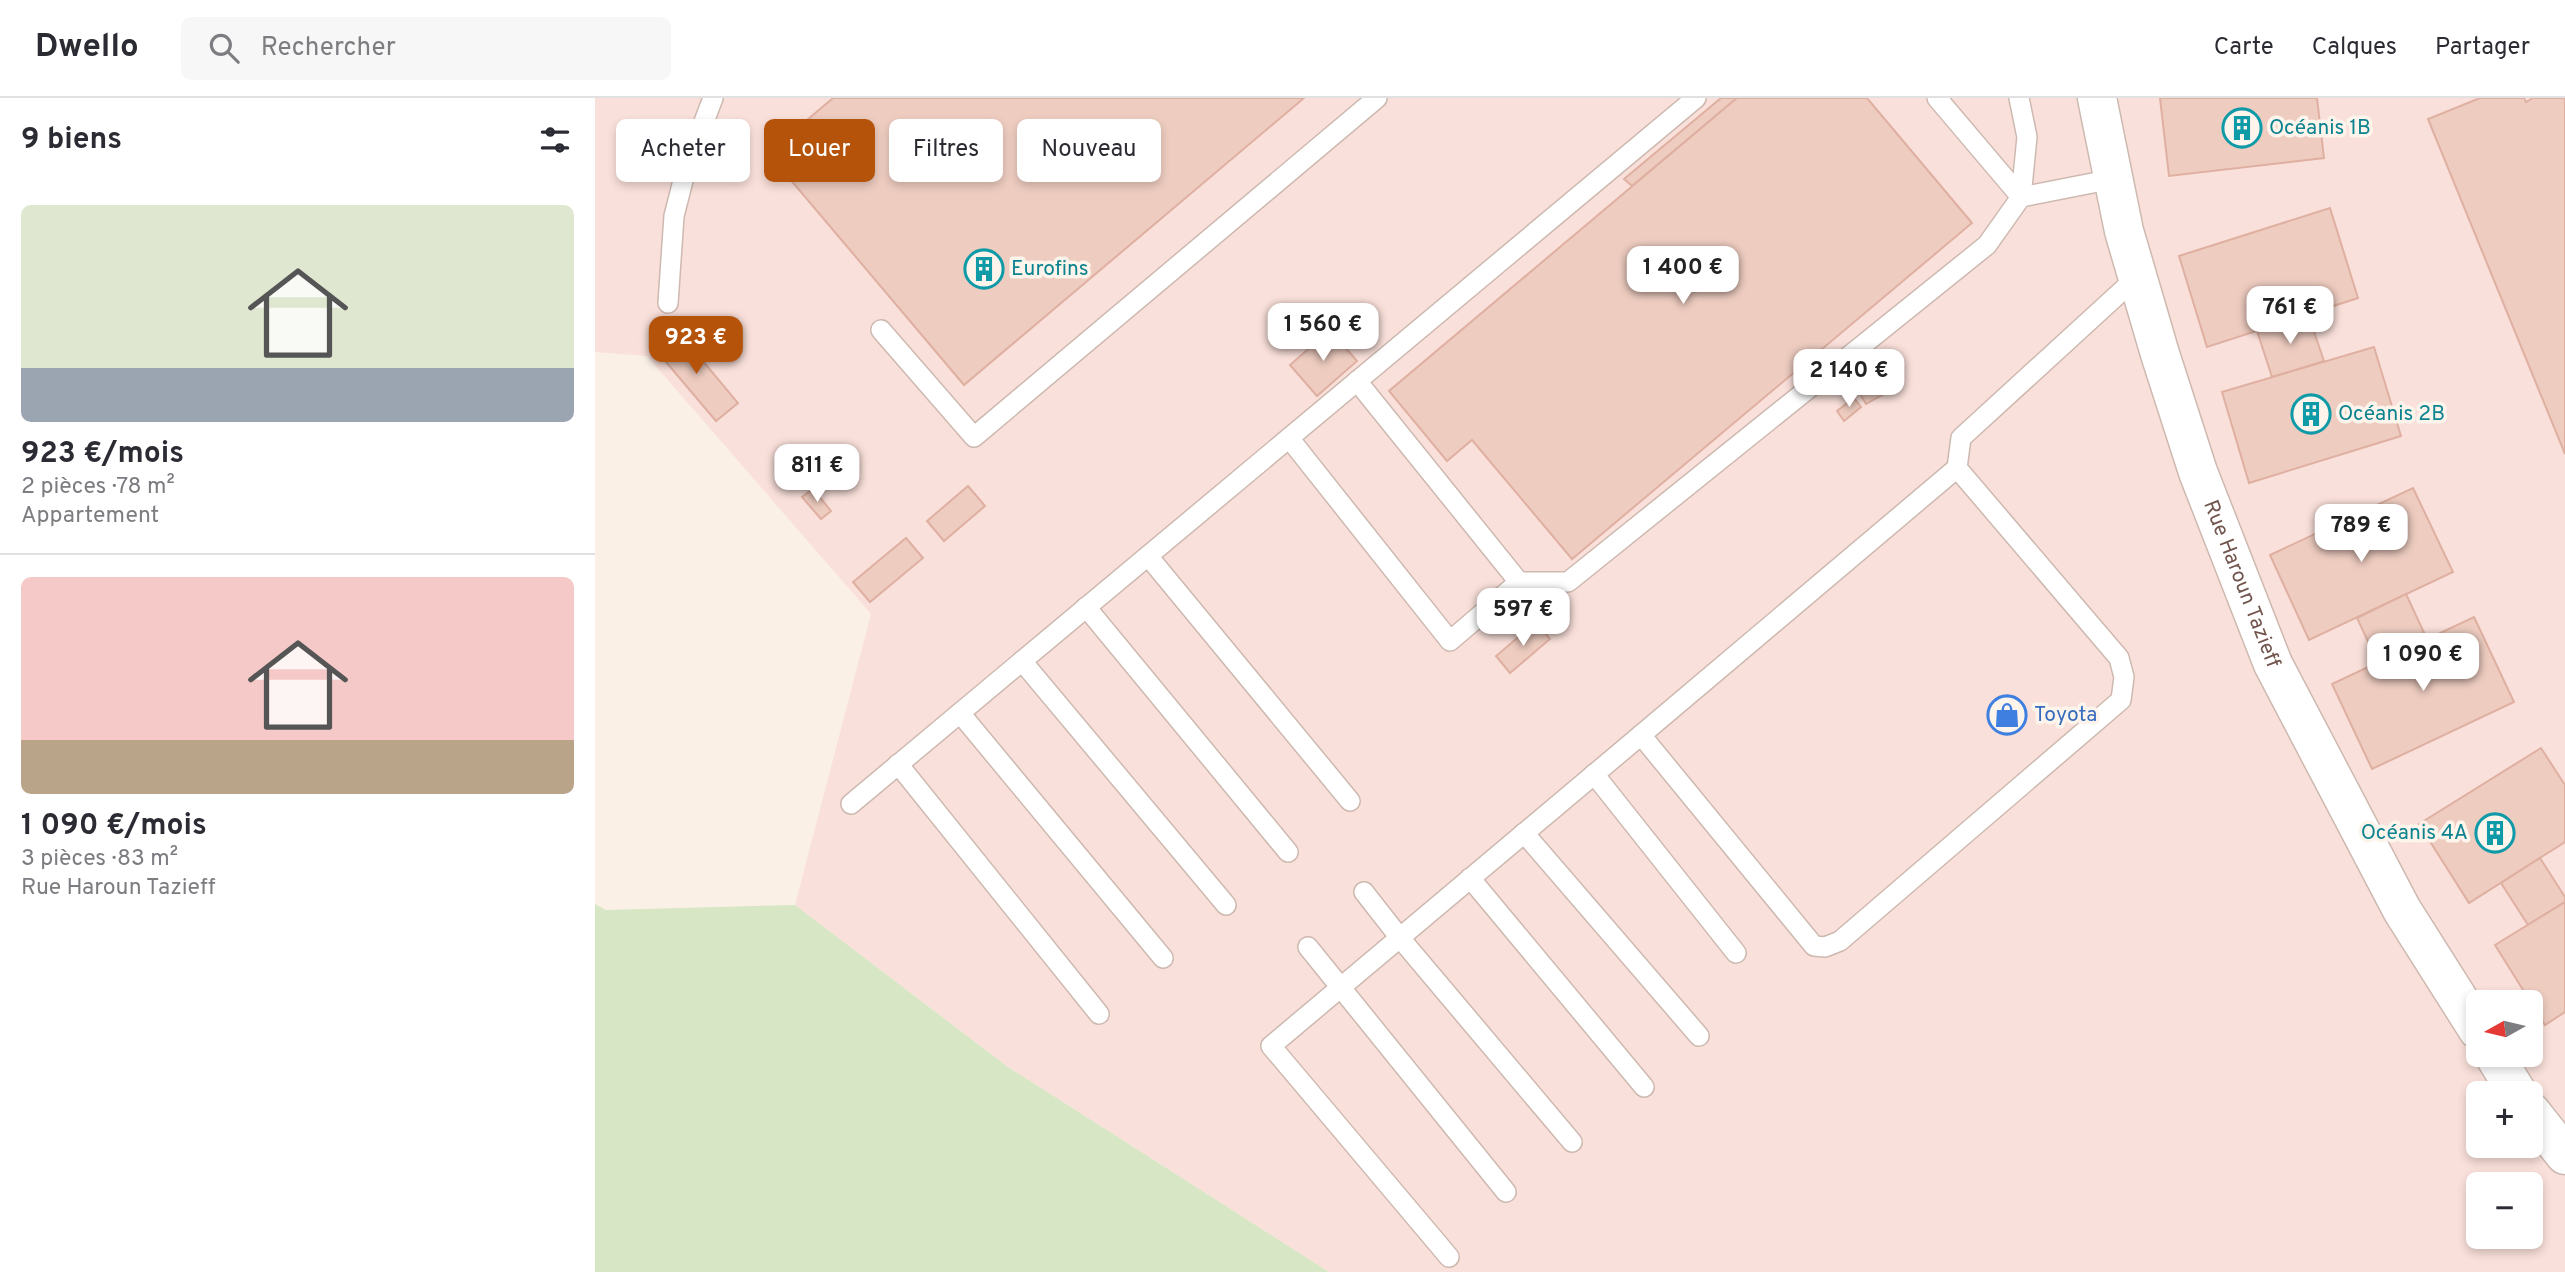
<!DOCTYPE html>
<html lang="fr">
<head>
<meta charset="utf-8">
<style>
	body { margin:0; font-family:Overpass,sans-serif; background:#f7f7f7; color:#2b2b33; height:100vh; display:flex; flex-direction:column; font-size:26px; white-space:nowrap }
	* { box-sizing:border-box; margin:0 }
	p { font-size:23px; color:#7c7c81 }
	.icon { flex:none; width:38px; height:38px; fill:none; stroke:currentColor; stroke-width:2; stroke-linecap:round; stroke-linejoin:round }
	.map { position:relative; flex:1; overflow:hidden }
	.drawer { display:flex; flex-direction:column; background:#fff; width:595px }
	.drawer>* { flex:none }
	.top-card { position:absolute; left:21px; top:21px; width:665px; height:63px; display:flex; gap:14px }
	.needle { width:46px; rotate:262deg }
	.controls { position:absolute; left:1871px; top:892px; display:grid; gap:14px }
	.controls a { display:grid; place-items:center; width:77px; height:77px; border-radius:10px; background:#fff; box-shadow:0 4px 10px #0003; font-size:35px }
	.price { position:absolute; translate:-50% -60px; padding:0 16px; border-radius:14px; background:#fff; color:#222; font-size:23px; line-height:46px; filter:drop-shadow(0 2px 4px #0008) }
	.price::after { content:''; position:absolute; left:50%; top:42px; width:21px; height:16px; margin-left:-10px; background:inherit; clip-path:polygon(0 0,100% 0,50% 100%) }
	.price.selected { background:#b45309; color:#fff }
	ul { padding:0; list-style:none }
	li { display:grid; align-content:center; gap:14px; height:371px; padding:0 21px }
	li+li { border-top:2px solid #e1e1e2 }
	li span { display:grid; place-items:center; height:217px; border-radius:10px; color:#555 }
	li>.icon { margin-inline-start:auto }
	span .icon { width:126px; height:126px; fill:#fffc; stroke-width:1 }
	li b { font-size:30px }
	h2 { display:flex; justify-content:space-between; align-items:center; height:84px; padding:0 21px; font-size:30px }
	.chip { padding:0 24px; border-radius:10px; background:#fff; box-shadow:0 4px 10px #0003; font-size:24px; line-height:63px }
	.chip.selected { background:#b45309; color:#fff }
	header { display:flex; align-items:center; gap:42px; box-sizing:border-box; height:98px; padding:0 35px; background:#fff; border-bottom:2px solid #e1e1e2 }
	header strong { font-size:33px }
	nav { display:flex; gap:38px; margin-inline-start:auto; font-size:24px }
	.search { width:490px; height:63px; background:#f7f7f7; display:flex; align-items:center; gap:18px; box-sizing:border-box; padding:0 24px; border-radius:10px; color:#7c7c81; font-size:26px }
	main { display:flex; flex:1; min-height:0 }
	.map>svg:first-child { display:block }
	.commercial { fill:#fae0da; fill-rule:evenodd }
	.green { fill:#d7e7c5 }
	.building { fill:#eeccc0; stroke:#dfb0a1; stroke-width:2 }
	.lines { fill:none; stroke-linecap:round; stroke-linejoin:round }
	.service-casing { stroke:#cdb9b0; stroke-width:22 }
	.minor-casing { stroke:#cdb9b0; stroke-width:41 }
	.service { stroke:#fff; stroke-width:19 }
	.minor { stroke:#fff; stroke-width:38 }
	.labels { text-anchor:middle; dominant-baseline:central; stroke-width:7; stroke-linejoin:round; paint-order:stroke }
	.culture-label { font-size:21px; fill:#0d838f; stroke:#fdf4ec; text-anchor:start }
	.street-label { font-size:21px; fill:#71554d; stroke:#fdf4ec }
	.shop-label { font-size:21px; fill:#366cbe; stroke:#fdf4ec; text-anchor:start }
</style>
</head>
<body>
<header>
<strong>Dwello</strong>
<div class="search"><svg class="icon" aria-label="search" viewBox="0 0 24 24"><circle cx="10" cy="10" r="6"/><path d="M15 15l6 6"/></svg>Rechercher</div>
<nav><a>Carte</a><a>Calques</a><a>Partager</a></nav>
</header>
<main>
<section class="drawer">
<h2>9 biens<svg class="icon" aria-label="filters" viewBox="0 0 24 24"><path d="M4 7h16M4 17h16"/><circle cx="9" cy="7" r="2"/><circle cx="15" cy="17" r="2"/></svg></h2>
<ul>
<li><span style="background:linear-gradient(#dfe7d0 75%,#9aa5b1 0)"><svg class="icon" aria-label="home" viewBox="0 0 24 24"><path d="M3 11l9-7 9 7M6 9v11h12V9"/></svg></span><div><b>923 €/mois</b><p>2 pièces · 78 m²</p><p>Appartement</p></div></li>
<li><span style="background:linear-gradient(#f6c9c9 75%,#b9a48a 0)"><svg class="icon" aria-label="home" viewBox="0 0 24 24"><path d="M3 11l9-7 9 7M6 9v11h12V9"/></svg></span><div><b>1 090 €/mois</b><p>3 pièces · 83 m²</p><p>Rue Haroun Tazieff</p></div></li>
</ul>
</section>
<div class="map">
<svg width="1970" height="1174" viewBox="0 0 1970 1174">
	<rect width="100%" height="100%" fill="#faf0e6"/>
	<path class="commercial" d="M0,0h1970v1174h-1236l-321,-205 -213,-162 76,-291 -224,-258 -52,-4zM1883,905h53v52h-53zM1883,996h53v52h-53zM1883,1087h53v52h-53z"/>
	<path class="green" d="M0,806l11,6 189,-5 213,162 321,205h-734z"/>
	<g class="building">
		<path d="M238,0h471l-340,287 -196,-232z"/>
		<path d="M1126,0h16l-105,88 -8,-7z"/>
		<path d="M1142,0h130l105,125 -400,336 -100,-119 -25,21 -58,-70z"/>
		<path d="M1565,0h157l7,60 -155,18z"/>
		<path d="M1885,0h44l2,4 7,-4h32v356l-137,-335z"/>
		<path d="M1735,110l28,90 -151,49 -28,-91z"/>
		<path d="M1713,216l16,47 -52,16 -15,-46z"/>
		<path d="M82,232l61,73 -22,18 -61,-72z"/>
		<path d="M735,232l27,31 -40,35 -27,-31z"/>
		<path d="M1779,249l27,89 -152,47 -27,-91z"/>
		<path d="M1283,286l6,10 -18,10 -6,-10z"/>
		<path d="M1259,300l7,9 -17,14 -7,-10z"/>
		<path d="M373,388l17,20 -41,35 -17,-20z"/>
		<path d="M1818,390l40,84 -144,68 -39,-85z"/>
		<path d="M218,391l18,22 -10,8 -19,-22z"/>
		<path d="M311,440l17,20 -53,44 -17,-20z"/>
		<path d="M1811,496l21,45 -49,24 -21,-45z"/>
		<path d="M1879,519l40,85 -142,67 -40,-85z"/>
		<path d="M941,524l14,17 -40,34 -14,-17z"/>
		<path d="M1946,650l24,37v57l-96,61 -50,-79z"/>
		<path d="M1945,760l25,39v5l-37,23 -27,-42z"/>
		<path d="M1970,804v110l-20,13 -50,-80z"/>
	</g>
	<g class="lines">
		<g class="service-casing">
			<g id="service">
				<path d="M1342,0l84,99"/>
				<path d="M1426,99l92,-18"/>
				<path d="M73,205l6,-87 12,-47 27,-71"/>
				<path d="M286,232l93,107 403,-339"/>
				<path d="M694,340l161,203 69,-59 -162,-201"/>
				<path d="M1362,370l-316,267 173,211 11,1 15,-6 281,-241 3,-23 -5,-19 -162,-190 4,-30 176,-161"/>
				<path d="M553,458l202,245"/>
				<path d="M924,484h49l419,-337 34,-48 6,-60 -8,-39"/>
				<path d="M491,509l202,245"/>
				<path d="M427,563l204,244"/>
				<path d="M365,615l203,245"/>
				<path d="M303,666l201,250"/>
				<path d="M999,676l142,179"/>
				<path d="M256,706l845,-706"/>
				<path d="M929,735l175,203"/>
				<path d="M875,780l174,209"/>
				<path d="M769,794l36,46 172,204"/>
				<path d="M713,849l198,245"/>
				<path d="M854,1159l-178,-211 370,-311"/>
			</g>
		</g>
		<g class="minor-casing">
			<g id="minor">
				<path id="s1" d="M1502,0l27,133 36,123 38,118 75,192 129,246 76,120"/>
				<path d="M1899,957l24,39"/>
				<path d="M1936,1014l34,43"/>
			</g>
		</g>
		<use href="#service" class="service"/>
		<use href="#minor" class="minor"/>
	</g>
	<defs>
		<g id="building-ring" transform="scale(2.0125)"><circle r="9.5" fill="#fdf4ec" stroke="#0f9aa8" stroke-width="1.5"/><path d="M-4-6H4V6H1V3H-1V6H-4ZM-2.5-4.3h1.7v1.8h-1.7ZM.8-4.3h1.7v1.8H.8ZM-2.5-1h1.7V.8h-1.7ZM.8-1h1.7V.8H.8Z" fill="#0f9aa8"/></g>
		<g id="shop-ring" transform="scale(2.0125)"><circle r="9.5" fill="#fdf4ec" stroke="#3f7fe0" stroke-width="1.5"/><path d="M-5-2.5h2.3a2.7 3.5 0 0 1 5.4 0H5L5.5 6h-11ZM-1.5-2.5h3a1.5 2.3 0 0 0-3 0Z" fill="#3f7fe0"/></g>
	</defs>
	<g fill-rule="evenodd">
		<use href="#building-ring" x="1647" y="30"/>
		<use href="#building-ring" x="389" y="171"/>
		<use href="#building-ring" x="1716" y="316"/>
		<use href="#shop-ring" x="1412" y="617"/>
		<use href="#building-ring" x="1900" y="735"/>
	</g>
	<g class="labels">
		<g class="culture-label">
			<text x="1674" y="30">Océanis 1B</text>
			<text x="416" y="171">Eurofins</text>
			<text x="1743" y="316">Océanis 2B</text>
			<text x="1873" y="735" text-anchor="end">Océanis 4A</text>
		</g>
		<g class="street-label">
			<text stroke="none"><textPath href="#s1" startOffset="508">Rue Haroun Tazieff</textPath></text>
		</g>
		<g class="shop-label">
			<text x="1439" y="617">Toyota</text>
		</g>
	</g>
</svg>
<div class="controls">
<a><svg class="needle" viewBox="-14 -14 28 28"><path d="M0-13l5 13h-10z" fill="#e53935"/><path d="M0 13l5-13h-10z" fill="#7c7c81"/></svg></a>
<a>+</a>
<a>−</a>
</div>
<b class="price" style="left:1088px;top:208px">1 400 €</b>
<b class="price" style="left:1695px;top:248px">761 €</b>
<b class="price" style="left:728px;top:265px">1 560 €</b>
<b class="price selected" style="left:101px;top:278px">923 €</b>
<b class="price" style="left:1254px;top:311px">2 140 €</b>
<b class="price" style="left:222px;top:406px">811 €</b>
<b class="price" style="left:1766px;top:466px">789 €</b>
<b class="price" style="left:928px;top:550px">597 €</b>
<b class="price" style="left:1828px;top:595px">1 090 €</b>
<div class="top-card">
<a class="chip">Acheter</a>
<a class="chip selected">Louer</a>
<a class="chip">Filtres</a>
<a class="chip">Nouveau</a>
</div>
</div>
</main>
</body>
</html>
